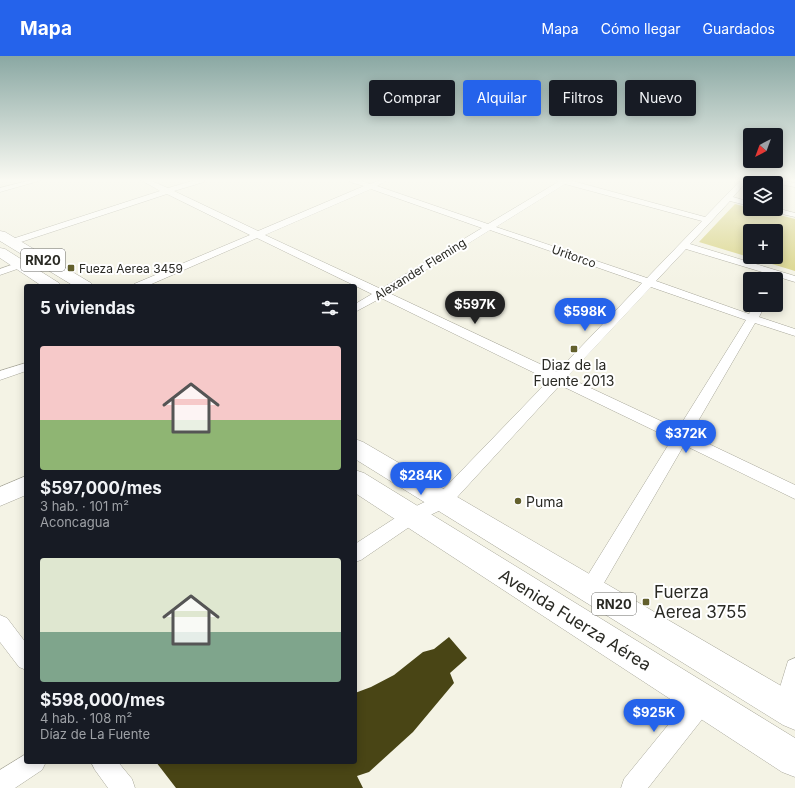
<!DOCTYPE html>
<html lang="es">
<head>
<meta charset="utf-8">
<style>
	body { margin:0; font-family:Inter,sans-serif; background:#242831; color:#f1f3f6; height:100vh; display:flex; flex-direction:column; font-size:15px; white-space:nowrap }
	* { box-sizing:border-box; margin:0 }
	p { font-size:13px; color:#9ea1a6 }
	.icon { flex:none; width:22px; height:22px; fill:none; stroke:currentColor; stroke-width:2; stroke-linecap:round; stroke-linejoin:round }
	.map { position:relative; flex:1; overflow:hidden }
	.side { position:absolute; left:24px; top:228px; width:333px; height:480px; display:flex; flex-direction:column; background:#171b24; border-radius:4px; box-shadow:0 2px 10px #0003 }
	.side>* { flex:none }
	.banner { position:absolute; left:369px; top:24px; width:366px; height:36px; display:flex; gap:8px }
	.needle { width:26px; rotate:221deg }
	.controls { position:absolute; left:743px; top:72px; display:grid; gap:8px }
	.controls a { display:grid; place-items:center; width:40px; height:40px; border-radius:4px; background:#171b24; box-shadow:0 2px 10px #0003; font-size:20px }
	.price { position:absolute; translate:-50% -34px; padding:0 9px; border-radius:14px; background:#2563eb; color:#fff; font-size:13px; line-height:26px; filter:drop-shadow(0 1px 2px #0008) }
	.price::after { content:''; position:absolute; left:50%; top:24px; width:12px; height:9px; margin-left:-6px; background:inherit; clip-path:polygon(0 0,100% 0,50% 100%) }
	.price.current { background:#222; color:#fff }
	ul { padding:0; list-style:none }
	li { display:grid; align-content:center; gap:8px; height:212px; padding:0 16px }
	li span { display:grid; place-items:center; height:124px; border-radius:4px; color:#555 }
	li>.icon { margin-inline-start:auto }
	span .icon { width:72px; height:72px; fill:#fffc; stroke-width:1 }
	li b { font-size:17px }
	h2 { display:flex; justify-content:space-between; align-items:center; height:48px; padding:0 16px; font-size:17px }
	.pill { padding:0 14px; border-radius:4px; background:#171b24; box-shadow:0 2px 10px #0003; font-size:14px; line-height:36px }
	.pill.current { background:#2563eb; color:#fff }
	header { display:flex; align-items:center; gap:24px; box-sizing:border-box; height:56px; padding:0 20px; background:#2563eb; color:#fff }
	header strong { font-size:19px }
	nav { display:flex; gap:22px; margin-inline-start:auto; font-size:14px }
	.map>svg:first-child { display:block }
	.green { fill:#d9d488; fill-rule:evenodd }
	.building { fill:#494515 }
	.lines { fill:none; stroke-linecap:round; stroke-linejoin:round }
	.street-casing { stroke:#a8a79a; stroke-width:1 }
	.secondary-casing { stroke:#a8a79a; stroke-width:1 }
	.primary-casing { stroke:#a8a79a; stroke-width:1 }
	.street { fill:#fff; fill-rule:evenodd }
	.secondary { fill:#fff; fill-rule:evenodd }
	.primary { fill:#fff; fill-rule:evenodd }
	.poi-dot { fill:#63602c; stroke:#fff; stroke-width:1.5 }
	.labels { text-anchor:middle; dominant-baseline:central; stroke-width:4; stroke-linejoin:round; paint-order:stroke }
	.far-street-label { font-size:12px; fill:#2a2a24; stroke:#fff }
	.far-poi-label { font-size:12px; fill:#2a2a24; stroke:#fff; text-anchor:start }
	.shield { fill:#fff; stroke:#6a6a66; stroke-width:1 }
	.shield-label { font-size:13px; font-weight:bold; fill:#2a2a24 }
	.poi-label { font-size:14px; fill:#2a2a24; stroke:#fff }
	.near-poi-label { font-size:17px; fill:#2a2a24; stroke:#fff; text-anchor:start }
	.near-street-label { font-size:17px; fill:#2a2a24; stroke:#fff }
</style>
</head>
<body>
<header>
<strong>Mapa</strong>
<nav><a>Mapa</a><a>Cómo llegar</a><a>Guardados</a></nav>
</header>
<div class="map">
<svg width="795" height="732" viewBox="0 0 795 732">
	<rect width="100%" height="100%" fill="#f4f3e5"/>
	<path class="green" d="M735,148l15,4v1h6l39,10v52l-96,-29zM750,175h26v26h-26z"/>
	<path class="building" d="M449,581l18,21 -17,15 4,10 -41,49 -44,40 -12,4 6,12h-187l-20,-26h199v-69l16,-6 23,-12 29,-23 11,-3z"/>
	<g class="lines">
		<g class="street-casing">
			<g id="street">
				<path d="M31,124h11l-42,12v-4z"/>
				<path d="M141,124h8l19,8 27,-8h9v2l-30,9 84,40 106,-45 -14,-4v-2h9l11,4 10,-4h8l-11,6 111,38 70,-42 -1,-2h12l136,37 36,-37h7l-15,17 17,5v4l-20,-5 -40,43 105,32v6l-109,-33 -30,32 93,33 6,-9h10l-6,12 36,12v7l-40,-13 -65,112 105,50v14l-111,-54 -87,150 -7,3 -7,-3 -2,-6 2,-6 89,-144 -112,-54 -111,121 -31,15 -57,39 -6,2v-18l51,-33 31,-15 112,-116 -168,-82 -26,14v-8l17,-10 -115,-56 -110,48h-14l1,-2 116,-49 -83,-41 -152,50 -3,1 -4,-3 1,-2 151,-49zM565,128l137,37 -55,57 -151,-51zM371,133l111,39 -101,61 -116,-54zM490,174l152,53 -85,89 -168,-79zM651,231l95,33 -68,109 -111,-52z"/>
				<path d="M767,124h13l15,3v4l-27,-5z"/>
				<path d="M776,152l19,5v4l-26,-6 -1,-2h8z"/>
				<path d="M20,206l5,3 -2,2 -23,8v-6z"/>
				<path d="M26,307v8l-26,9v-9z"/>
				<path d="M0,559l7,3 19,25v27l-7,-3 -19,-25z"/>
				<path d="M795,602v51l-2,6 -8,3 -8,-3 -3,-8 14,-46z"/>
				<path d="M703,633l8,3 3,8 -3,8 -63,80h-27l3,-9 71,-87z"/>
				<path d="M26,698v8h20l-4,8 -27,18h-15v-18z"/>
				<path d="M91,706h27l14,17 3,9h-27l-13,-18z"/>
			</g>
		</g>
		<g class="secondary-casing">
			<path id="secondary" d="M26,420v19l-26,11v-19z"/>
		</g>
		<g class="primary-casing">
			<g id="primary">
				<path d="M0,175l5,1 86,51 2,3h-19l-74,-45z"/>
				<path d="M0,192l5,1 54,34 2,3h-19l-42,-28z"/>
				<path d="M355,383l8,3 432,252v36l-12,-5 -428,-266z"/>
				<path d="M355,414l9,3 431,265v39l-13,-5 -427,-279z"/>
			</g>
		</g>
		<use href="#street" class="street"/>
		<use href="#secondary" class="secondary"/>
		<use href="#primary" class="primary"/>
	</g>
	<linearGradient id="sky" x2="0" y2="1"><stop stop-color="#8aa8a3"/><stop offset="0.55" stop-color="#fafaf3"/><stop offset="1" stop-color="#fafaf3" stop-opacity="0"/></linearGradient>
	<rect width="795" height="226" fill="url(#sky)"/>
	<g class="poi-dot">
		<rect x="67" y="208" width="8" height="8" rx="2"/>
		<rect x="570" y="289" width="8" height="8" rx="2"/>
		<circle cx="518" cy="445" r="4"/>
		<rect x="642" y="542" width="8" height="8" rx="2"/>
	</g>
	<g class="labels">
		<g class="far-street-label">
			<text transform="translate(574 200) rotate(19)">Uritorco</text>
			<text transform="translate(420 213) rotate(-32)">Alexander Fleming</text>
		</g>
		<g class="far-poi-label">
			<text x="79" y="212">Fueza Aerea 3459</text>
		</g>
		<g class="shield">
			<rect x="21" y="193" width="44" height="22" rx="3"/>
			<rect x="592" y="537" width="44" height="22" rx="3"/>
		</g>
		<g class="shield-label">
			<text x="43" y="204">RN20</text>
			<text x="614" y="548">RN20</text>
		</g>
		<g class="poi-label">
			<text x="574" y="308">Diaz de la<tspan x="574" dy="16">Fuente 2013</tspan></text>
			<text x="526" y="445" text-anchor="start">Puma</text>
		</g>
		<g class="near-poi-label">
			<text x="654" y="536">Fuerza<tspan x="654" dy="20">Aerea 3755</tspan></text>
		</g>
		<g class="near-street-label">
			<text transform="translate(575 564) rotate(32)">Avenida Fuerza Aérea</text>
		</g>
	</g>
</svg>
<div class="controls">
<a><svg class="needle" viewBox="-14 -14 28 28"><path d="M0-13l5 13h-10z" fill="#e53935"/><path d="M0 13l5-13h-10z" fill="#9ea1a6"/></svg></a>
<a><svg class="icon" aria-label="layers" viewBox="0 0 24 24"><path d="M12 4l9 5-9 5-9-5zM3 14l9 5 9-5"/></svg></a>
<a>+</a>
<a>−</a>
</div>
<b class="price current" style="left:475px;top:269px">$597K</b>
<b class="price" style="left:585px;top:276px">$598K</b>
<b class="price" style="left:686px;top:398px">$372K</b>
<b class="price" style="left:421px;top:440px">$284K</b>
<b class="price" style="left:654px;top:677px">$925K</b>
<div class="banner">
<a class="pill">Comprar</a>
<a class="pill current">Alquilar</a>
<a class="pill">Filtros</a>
<a class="pill">Nuevo</a>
</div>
<section class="side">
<h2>5 viviendas<svg class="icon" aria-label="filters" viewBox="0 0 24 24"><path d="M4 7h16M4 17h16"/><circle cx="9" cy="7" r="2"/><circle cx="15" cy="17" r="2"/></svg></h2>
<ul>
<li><span style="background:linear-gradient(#f6c9c9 60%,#8fb573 0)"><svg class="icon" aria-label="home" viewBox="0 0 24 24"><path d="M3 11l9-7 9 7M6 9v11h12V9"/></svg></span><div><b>$597,000/mes</b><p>3 hab. · 101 m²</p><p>Aconcagua</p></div></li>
<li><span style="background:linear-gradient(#dfe7d0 60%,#7fa58c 0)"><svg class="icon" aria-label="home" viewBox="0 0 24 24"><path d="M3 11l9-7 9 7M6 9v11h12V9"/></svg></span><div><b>$598,000/mes</b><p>4 hab. · 108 m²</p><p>Díaz de La Fuente</p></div></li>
</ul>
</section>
</div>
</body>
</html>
